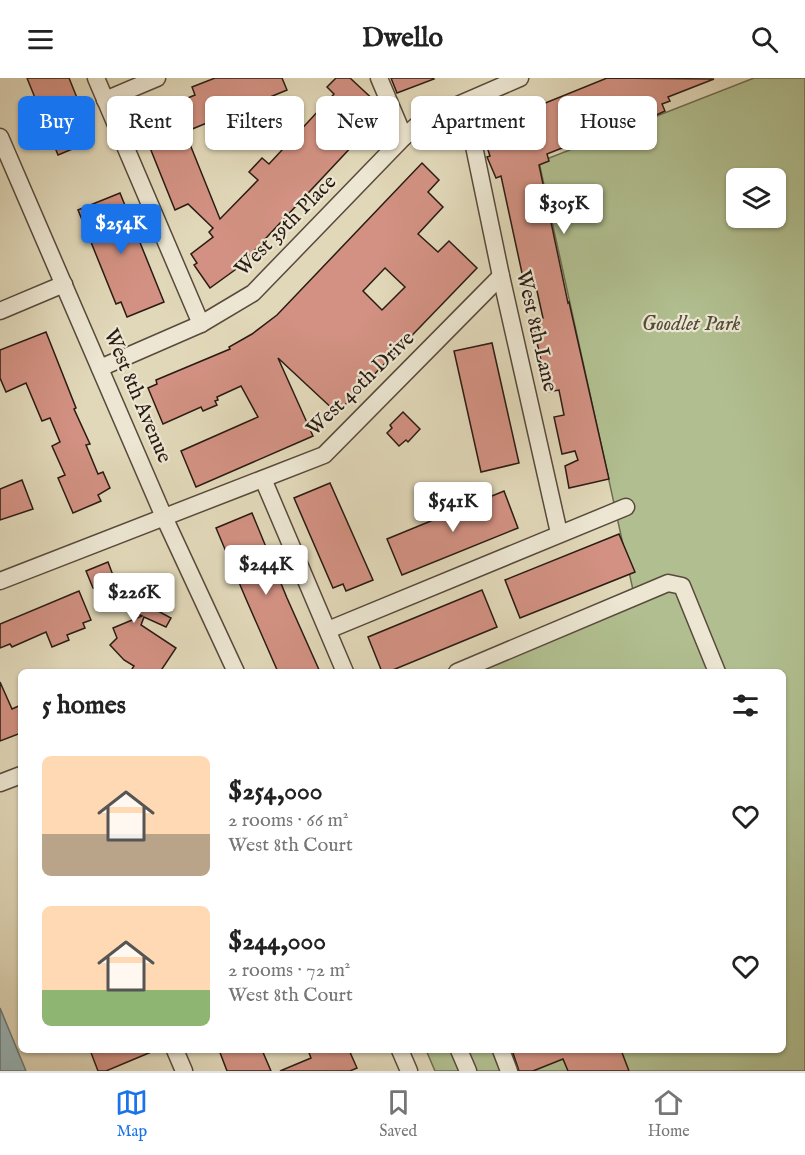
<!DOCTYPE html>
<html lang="en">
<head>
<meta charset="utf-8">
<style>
	body { margin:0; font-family:"IM FELL English",serif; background:#f2f2f2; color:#222; height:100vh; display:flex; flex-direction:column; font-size:22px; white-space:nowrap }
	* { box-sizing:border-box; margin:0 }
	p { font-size:20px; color:#767676 }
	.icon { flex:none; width:33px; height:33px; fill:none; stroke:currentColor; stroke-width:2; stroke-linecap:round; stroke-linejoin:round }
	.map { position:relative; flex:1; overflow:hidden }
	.drawer { position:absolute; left:18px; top:591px; width:768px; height:384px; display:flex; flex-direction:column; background:#fff; border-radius:9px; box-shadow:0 2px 4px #0004 }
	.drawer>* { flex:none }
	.hud { position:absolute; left:18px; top:18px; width:770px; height:54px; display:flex; gap:12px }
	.controls { position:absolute; left:726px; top:90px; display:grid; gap:12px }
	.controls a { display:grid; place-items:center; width:60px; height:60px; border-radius:9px; background:#fff; box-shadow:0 2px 4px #0004; font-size:30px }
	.price { position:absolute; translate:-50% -51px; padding:0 14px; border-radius:6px; background:#fff; color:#222; font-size:20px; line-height:39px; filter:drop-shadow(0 2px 3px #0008) }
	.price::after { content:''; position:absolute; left:50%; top:36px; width:18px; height:14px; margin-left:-9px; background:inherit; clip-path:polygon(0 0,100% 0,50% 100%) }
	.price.selected { background:#1a73e8; color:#fff }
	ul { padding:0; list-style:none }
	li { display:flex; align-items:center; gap:18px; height:150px; padding:0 24px }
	li span { display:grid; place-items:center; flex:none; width:168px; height:120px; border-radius:9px; color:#555 }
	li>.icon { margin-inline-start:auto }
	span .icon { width:72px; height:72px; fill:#fffc; stroke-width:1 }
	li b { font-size:26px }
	h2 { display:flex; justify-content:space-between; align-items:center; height:72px; padding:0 24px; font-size:26px }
	.pill { padding:0 21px; border-radius:9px; background:#fff; box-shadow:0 2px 4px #0004; font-size:21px; line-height:54px }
	.pill.selected { background:#1a73e8; color:#fff }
	header { display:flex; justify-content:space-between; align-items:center; height:78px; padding:0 24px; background:#fff; font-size:27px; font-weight:700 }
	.dock { display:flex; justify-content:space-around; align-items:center; height:84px; border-top:2px solid #e0e0e0; background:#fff; font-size:16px; color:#767676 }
	.dock a { display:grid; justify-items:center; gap:3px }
	.dock .selected { color:#1a73e8 }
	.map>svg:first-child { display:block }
	.green { fill:#b1bf90; stroke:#6e6d52; stroke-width:1.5; fill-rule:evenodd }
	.water { fill:#98b7ba; stroke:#6c7977; stroke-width:1.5 }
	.building { fill:#d29182; stroke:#2a1b13; stroke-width:1.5; fill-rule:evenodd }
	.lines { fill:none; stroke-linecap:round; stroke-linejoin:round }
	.minor-casing { stroke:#584a3c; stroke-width:19 }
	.minor { stroke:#ece6d2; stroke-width:16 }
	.labels { text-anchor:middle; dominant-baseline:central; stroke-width:4.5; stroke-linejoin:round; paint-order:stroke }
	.street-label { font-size:21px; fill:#2a1b13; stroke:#ece6d2 }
	.park-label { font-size:21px; font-style:italic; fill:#524c38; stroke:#ece6d2 }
</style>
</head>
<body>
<header><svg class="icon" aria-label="menu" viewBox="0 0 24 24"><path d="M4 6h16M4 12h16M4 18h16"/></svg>Dwello<svg class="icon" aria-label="search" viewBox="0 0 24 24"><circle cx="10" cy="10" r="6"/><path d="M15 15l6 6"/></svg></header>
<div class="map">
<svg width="805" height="993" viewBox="0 0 805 993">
	<rect width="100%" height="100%" fill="#e1d8b9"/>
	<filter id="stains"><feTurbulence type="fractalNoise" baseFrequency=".00333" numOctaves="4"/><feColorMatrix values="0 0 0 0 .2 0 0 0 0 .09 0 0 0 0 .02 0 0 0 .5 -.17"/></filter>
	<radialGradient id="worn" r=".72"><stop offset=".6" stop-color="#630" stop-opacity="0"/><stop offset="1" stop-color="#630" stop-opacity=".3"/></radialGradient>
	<path class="green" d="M754,0h51v993h-370l-9,-21h357v-378h-323l175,-73 -96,-437zM736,100h40v40h-40z"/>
	<path class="water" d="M0,930l26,63h-26z"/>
	<g class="building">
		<path d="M27,0h42l25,62 -36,15z"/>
		<path d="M215,0h67l5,12 -102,42 35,87 38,-39 -9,-8 13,-14 7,6 65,-70 -7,-7 9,-9h14l29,27 3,7 -12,15 -131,140 -29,21 -16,-23 3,-2 -6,-9 22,-17 -4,-5 4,-4 -25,-24 -13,6 -37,-92 57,-23 -3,-8z"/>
		<path d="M391,0h42l1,1 -37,14z"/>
		<path d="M607,0l107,1 -46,18 2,4 -8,3 3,7 -13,6 -3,-7 -30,12 1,3 -73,29 2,7 -10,4 29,138 1,-1 40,177 -40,9 -4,-22 13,-6 -3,-9 -13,3 -8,-37 10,-2 -5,-25 -11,2 -16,-72 11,-2 -6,-27 -2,-6 -10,2 -24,-111 -5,2 -9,-21 3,-1 -9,-27z"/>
		<path d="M422,85l17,17 -11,12 15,15 -25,27 20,18 11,-11 28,27 -140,145 -59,-55 35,78 -117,51 -15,-36 77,-34 -17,-31 -24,11 1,3 -3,1 2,4 -14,6 -2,-4 -38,17 -15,-36 9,-4 -1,-4 74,-31 -1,-2 23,-13 25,-19zM385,190l20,19 -23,23 -19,-19z"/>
		<path d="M120,115l44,109 -37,15 -6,-15 -5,2 -38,-94z"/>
		<path d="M46,254l30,76 -2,1 16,35 -4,1 12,29 5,-2 7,16 -12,7 3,6 -28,12 -15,-35 7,-3 -13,-29 8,-4 -10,-24 -8,3 -16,-38 -20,9 -6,-14v-28z"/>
		<path d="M492,265l27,120 -38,9 -27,-121z"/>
		<path d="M403,334l17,17 -12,13 -2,-2 -7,6 -12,-13 5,-5 -2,-3z"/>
		<path d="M22,402l11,29 -33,11v-31z"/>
		<path d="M330,405l43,97 -27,11 -3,-7 -10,4 -39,-90z"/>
		<path d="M504,413l14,37 -116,47 -15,-36z"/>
		<path d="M252,435l35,85 33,74h-42l-32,-73 -30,-71z"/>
		<path d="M619,456l16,38 -115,46 -15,-38z"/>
		<path d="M108,484l12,32 7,-13 23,11 -5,12 26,14 -5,9 -22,-10 -3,8 35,23 -16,24h-30l4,-6 -10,-6 -14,-15 7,-7 -4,-10 29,-12 -21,-10 2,-4 -30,-14 -7,-17z"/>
		<path d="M482,512l15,37 -109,45h-6l-14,-35z"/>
		<path d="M79,513l12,29 -8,3 2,5 -18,7 2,5 -17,7 -6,-15 -34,15 -2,-3 -10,4v-24z"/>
		<path d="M0,604l12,27 9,-4v28l-21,8z"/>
		<path d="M90,972h66l-50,21h-8z"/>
		<path d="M219,972h43l9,21h-44z"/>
		<path d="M308,972h41l8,18 -7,3h-70l31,-13z"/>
		<path d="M512,972h109l8,21h-61l-5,-12 -30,12h-14z"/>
	</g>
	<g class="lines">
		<g class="minor-casing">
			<g id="minor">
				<path d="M96,0l105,246"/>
				<path d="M379,0l25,59"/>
				<path d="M105,22l52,-22"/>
				<path d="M465,25l36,173 58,257"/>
				<path d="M0,59l164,380 72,155"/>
				<path d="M0,233l64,-27"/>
				<path d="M100,290l101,-44 52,-31 151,-156 19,-17 97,-42"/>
				<path d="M263,401l82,193"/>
				<path d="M0,503l324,-126 177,-179"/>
				<path d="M328,552l298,-123"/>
				<path d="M457,594l211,-89 14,3 35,86"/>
				<path d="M0,705l21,-8"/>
				<path d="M175,972l9,21"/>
				<path d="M400,972l9,21"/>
				<path d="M459,972l9,21"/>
				<path d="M501,972l8,21"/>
			</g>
		</g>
		<use href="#minor" class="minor"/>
	</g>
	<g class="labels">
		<g class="street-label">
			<text transform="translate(286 148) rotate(-45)">West 39th Place</text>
			<text transform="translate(536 253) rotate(77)">West 8th Lane</text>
			<text transform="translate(361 306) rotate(-44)">West 40th Drive</text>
			<text transform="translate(137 318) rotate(67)">West 8th Avenue</text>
		</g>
		<g class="park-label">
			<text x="691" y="246">Goodlet Park</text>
		</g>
	</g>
	<rect width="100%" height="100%" filter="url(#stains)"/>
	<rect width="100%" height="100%" fill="url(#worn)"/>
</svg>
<div class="controls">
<a><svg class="icon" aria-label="layers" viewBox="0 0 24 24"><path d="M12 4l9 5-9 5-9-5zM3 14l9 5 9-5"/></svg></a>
</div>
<b class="price" style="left:564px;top:157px">$305K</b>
<b class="price selected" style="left:121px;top:177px">$254K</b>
<b class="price" style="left:453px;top:455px">$541K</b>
<b class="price" style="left:266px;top:518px">$244K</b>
<b class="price" style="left:134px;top:546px">$226K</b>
<div class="hud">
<a class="pill selected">Buy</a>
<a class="pill">Rent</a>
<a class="pill">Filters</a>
<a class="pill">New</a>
<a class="pill">Apartment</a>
<a class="pill">House</a>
</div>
<section class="drawer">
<h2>5 homes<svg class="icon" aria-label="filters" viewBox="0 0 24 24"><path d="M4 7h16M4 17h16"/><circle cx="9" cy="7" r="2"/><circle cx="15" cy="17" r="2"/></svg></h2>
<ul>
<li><span style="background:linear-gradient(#ffd9b3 65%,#b9a48a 0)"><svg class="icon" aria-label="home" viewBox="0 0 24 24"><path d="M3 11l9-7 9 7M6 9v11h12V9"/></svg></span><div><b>$254,000</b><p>2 rooms · 66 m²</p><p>West 8th Court</p></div><svg class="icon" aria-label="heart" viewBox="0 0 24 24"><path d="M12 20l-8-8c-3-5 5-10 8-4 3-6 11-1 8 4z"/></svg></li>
<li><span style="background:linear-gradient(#ffd9b3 70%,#8fb573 0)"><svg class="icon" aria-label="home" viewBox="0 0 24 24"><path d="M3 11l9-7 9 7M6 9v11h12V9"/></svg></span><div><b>$244,000</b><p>2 rooms · 72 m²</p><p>West 8th Court</p></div><svg class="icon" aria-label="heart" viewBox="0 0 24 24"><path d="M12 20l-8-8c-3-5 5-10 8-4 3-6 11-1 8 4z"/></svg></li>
</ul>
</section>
</div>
<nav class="dock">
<a class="selected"><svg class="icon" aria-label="map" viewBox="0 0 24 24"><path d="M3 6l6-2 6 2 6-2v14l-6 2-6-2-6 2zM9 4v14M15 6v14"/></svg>Map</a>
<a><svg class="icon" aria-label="saved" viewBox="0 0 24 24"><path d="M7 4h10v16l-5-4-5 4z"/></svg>Saved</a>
<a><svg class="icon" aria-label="home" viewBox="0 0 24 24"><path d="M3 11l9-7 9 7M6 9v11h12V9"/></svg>Home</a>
</nav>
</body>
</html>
